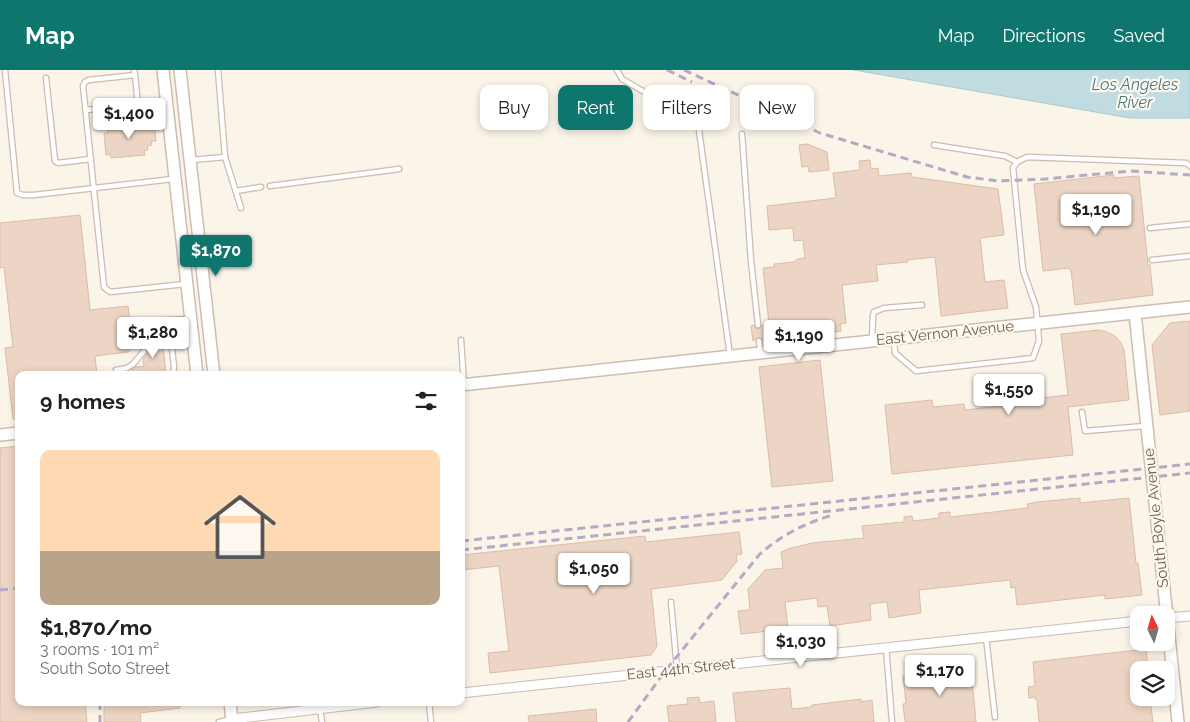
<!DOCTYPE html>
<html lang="en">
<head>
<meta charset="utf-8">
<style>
	body { margin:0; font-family:Raleway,sans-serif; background:#f6f6f6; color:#202124; height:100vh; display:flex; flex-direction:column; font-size:19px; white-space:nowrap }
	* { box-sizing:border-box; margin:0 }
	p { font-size:16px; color:#757577 }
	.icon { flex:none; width:28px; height:28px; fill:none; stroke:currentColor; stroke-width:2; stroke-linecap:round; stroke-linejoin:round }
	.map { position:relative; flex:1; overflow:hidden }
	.sheet { position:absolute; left:15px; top:301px; width:450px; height:335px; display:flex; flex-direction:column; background:#fff; border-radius:10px; box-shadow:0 2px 8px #0003 }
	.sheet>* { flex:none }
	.hud { position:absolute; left:480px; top:15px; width:475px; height:45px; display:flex; gap:10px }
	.needle { width:32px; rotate:355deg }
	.buttons { position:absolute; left:1130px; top:536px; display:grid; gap:10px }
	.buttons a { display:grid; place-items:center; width:45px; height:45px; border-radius:10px; background:#fff; box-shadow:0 2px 8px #0003; font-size:25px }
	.price { position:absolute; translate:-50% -42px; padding:0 11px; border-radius:5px; background:#fff; color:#222; font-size:16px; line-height:32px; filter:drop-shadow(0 1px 2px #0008) }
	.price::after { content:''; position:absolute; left:50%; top:30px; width:15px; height:11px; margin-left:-8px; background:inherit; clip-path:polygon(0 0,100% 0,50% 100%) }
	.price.on { background:#0f766e; color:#fff }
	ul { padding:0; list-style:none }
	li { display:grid; align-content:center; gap:10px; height:265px; padding:0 25px }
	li+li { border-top:1px solid #e0e0e0 }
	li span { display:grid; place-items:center; height:155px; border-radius:10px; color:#555 }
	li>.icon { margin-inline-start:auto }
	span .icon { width:90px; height:90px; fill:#fffc; stroke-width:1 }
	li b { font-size:21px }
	h2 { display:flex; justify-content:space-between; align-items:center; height:60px; padding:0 25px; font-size:21px }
	.chip { padding:0 18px; border-radius:10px; background:#fff; box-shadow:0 2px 8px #0003; font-size:18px; line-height:45px }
	.chip.on { background:#0f766e; color:#fff }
	header { display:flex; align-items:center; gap:30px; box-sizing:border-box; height:70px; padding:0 25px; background:#0f766e; color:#fff }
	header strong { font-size:24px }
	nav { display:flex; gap:28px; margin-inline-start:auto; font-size:18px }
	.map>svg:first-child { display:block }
	.water { fill:#c0dce1; stroke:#a8cbd2 }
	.building { fill:#ecd5c4; stroke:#dcbca7 }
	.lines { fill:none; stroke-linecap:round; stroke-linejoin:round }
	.lane-casing { stroke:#cbbcb0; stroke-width:7 }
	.street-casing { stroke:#cbbcb0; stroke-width:11 }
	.secondary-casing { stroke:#cdbdae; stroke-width:14 }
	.lane { stroke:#fff; stroke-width:4.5 }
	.street { stroke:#fff; stroke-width:9 }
	.secondary { stroke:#fff; stroke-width:11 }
	.rail { stroke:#b7a9c3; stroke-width:3; stroke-dasharray:8 5; stroke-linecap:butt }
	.labels { text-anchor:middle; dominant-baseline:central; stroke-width:4.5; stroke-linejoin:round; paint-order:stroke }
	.street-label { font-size:15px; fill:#715c50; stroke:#fdf8ef }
	.water-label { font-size:16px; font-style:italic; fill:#4c7881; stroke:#fdf8ef }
</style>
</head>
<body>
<header>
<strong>Map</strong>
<nav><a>Map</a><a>Directions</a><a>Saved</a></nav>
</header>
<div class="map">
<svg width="1190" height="652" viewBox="0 0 1190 652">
	<rect width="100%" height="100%" fill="#faf4e9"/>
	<path class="water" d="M854,0h336v48h-60z"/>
	<g class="building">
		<path d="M122,51h8l2,4 22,-2 2,18h-5l1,4 -5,1 1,4 -4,1 1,4 -34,3 -1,-4 -4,1 -2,-22h4v-6l13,-1z"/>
		<path d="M807,74l20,8 2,18 -20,2 -1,-6 -6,1 -3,-22z"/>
		<path d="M870,90l1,9 7,-1 1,8 32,-3 1,4 86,12 6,46 -24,3 5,44 19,-2 4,28 -67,8 -6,-59 -28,3 1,2 -32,3 2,16 -36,4 4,38 -6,1 1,7 -78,10 -4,-4 -6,4 -2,-15 3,-1 2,3 3,1 3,-4 7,-1 -6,-56 11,-1v-3l20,-2 3,-3 8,-1 -2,-18 -9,1 -1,-13 -24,2 -2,-24 69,-8 -3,-25 27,-3 -1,-9z"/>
		<path d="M1114,105v3l25,-2 9,89h2l3,30 -78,10 -4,-35h-1l-1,-2 -26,3 -9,-87z"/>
		<path d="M80,145l10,95 38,-4 4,33 8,-1 -12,14 -33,4 2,19h-78v44h-6l-8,-71 8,-1 -9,-80 -4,1v-45z"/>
		<path d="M1190,251v90l-30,4 -8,-70 18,-22z"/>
		<path d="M1099,260l8,2 8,4 6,7 3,7 5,50 -61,7 5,48 -181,19 -7,-69 47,-5 1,7 31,-3 1,6 66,-7 -1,-4 38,-4 -7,-61z"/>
		<path d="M162,265l4,40h-33l-1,-6 4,-2 8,-1 -1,-7 5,-6 2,-7 -1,-9z"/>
		<path d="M820,290l13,121 -61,6 -13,-120z"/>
		<path d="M19,376v256h66l2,20h-87v-274z"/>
		<path d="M1080,428v5l49,-5 7,65h2l4,32 -37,4v-4l-88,10 -2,-18 -4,1 -1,-8 -91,10 2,23 -32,5 -2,-16 -17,2 1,16 -41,6 -3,-20 -9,1 -1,-9 -32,4 3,27 -47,5 -3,-23 12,-1 -2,-21 17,-19 18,-2 -2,-16 10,-4 21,-5 52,-5 -2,-12 42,-4v-5l8,-1 1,5 26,-3v-5l11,-1v5l78,-9 -1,-4 10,-2z"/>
		<path d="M739,462l3,22 -6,1 1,6 -15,19 -71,9 6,57 -6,9 -161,18 -2,-20 21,-2 -10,-85 -38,4v-15l184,-19 1,6z"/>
		<path d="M1146,579l2,21h-9v28h11l3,24h-114l-2,-23h-2v-2l-6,1 -1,-11 7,-1 -2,-24z"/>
		<path d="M936,599l1,4 34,-4 5,53h-71l-2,-18 3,-1 -3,-27 19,-2v-4z"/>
		<path d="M790,618l2,21 20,-2v-2l49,-6v3l11,-2 2,22h-138l-3,-29z"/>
		<path d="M699,627l1,6 14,-2 2,21h-47l-2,-16 21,-2 -1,-6z"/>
		<path d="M104,632h76v6l-40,5 1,9h-37z"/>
		<path d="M596,639l1,13h-68l-1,-6z"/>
	</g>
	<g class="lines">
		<g class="lane-casing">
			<g id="lane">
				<path d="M5,0l12,123 6,2h11l139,-16"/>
				<path d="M134,0l1,5 -46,5 -4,2 -2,4 21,201 6,5 75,-8"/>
				<path d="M218,0l7,87 16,51"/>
				<path d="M617,0l5,9 76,44 32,233"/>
				<path d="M46,8l9,83 3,2 33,-4"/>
				<path d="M86,40l52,-5 -3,-30"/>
				<path d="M742,64l9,127 7,64"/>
				<path d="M934,75l71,11 12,6"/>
				<path d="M191,90l34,-3"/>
				<path d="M270,116l129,-17"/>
				<path d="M236,121l25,-4"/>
				<path d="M1150,158l40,-4"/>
				<path d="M1152,190l38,-4"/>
				<path d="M169,250l5,47 -1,8"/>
				<path d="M461,270l3,44"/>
				<path d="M872,270l1,-24 1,-4 10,-4 38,-3"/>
				<path d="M894,270l1,13 21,18 117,-13 6,-17 -3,-34 -13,-37 -10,-102 4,-6 10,-5 159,6 4,3"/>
				<path d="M759,271l2,11"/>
				<path d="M117,305l-1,-5 11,-2 6,-4 11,-13 2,-6 -2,-23 45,-3"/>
				<path d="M1082,342l3,19 60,-5"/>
				<path d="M671,532l6,67"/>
				<path d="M986,567l9,80"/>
				<path d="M886,577l6,75"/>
				<path d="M429,632l2,20"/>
				<path d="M320,639l2,13"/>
				<path d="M219,652l13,-3"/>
			</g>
		</g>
		<g class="street-casing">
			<g id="street">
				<path d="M1166,548l24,-2"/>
				<path d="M461,623l678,-72"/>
				<path d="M232,649l145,-17"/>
			</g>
		</g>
		<g class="secondary-casing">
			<g id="secondary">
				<path d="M163,0l34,305"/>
				<path d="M180,0l34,305"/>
				<path d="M1135,243l43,409"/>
				<path d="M461,315l729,-78"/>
				<path d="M0,365l19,-2"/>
				<path d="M230,632l2,20"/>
			</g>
		</g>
		<use href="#lane" class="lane"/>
		<use href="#street" class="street"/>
		<use href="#secondary" class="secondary"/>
		<g class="rail">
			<path d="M667,0l25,12"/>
			<path d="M684,0l136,63 147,44 31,4 47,-2 86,-8 59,4"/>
			<path d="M461,471l729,-77"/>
			<path d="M461,480l729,-77"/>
			<path d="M0,520l19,-2"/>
			<path d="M100,632v20"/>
			<path d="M628,652l38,-52 93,-115c22,-20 46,-32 74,-40"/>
		</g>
	</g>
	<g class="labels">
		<g class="street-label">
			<text transform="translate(945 263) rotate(-6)">East Vernon Avenue</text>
			<text transform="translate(1156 448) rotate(-96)">South Boyle Avenue</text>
			<text transform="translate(681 599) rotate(-6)">East 44th Street</text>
		</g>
		<g class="water-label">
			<text x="1135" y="14">Los Angeles<tspan x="1135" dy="18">River</tspan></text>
		</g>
	</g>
</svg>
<div class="buttons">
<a><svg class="needle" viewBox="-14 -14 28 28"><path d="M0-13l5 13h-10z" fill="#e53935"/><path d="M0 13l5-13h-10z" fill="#757577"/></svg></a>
<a><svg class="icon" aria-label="layers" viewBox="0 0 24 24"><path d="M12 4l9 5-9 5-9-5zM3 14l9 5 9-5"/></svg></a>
</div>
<b class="price" style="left:129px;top:70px">$1,400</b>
<b class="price" style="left:1096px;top:166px">$1,190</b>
<b class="price on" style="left:216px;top:207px">$1,870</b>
<b class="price" style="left:153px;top:289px">$1,280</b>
<b class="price" style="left:799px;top:292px">$1,190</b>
<b class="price" style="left:1009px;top:346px">$1,550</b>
<b class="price" style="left:594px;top:525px">$1,050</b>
<b class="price" style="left:801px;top:598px">$1,030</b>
<b class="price" style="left:940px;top:627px">$1,170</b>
<div class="hud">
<a class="chip">Buy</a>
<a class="chip on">Rent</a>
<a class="chip">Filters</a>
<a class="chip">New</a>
</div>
<section class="sheet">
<h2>9 homes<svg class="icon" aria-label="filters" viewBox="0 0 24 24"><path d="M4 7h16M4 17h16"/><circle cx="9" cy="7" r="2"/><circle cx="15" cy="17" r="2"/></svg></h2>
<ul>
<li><span style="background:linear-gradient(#ffd9b3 65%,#b9a48a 0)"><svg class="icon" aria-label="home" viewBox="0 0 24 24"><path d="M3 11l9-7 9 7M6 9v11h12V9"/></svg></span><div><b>$1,870/mo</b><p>3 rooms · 101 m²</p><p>South Soto Street</p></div></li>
</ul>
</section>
</div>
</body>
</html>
